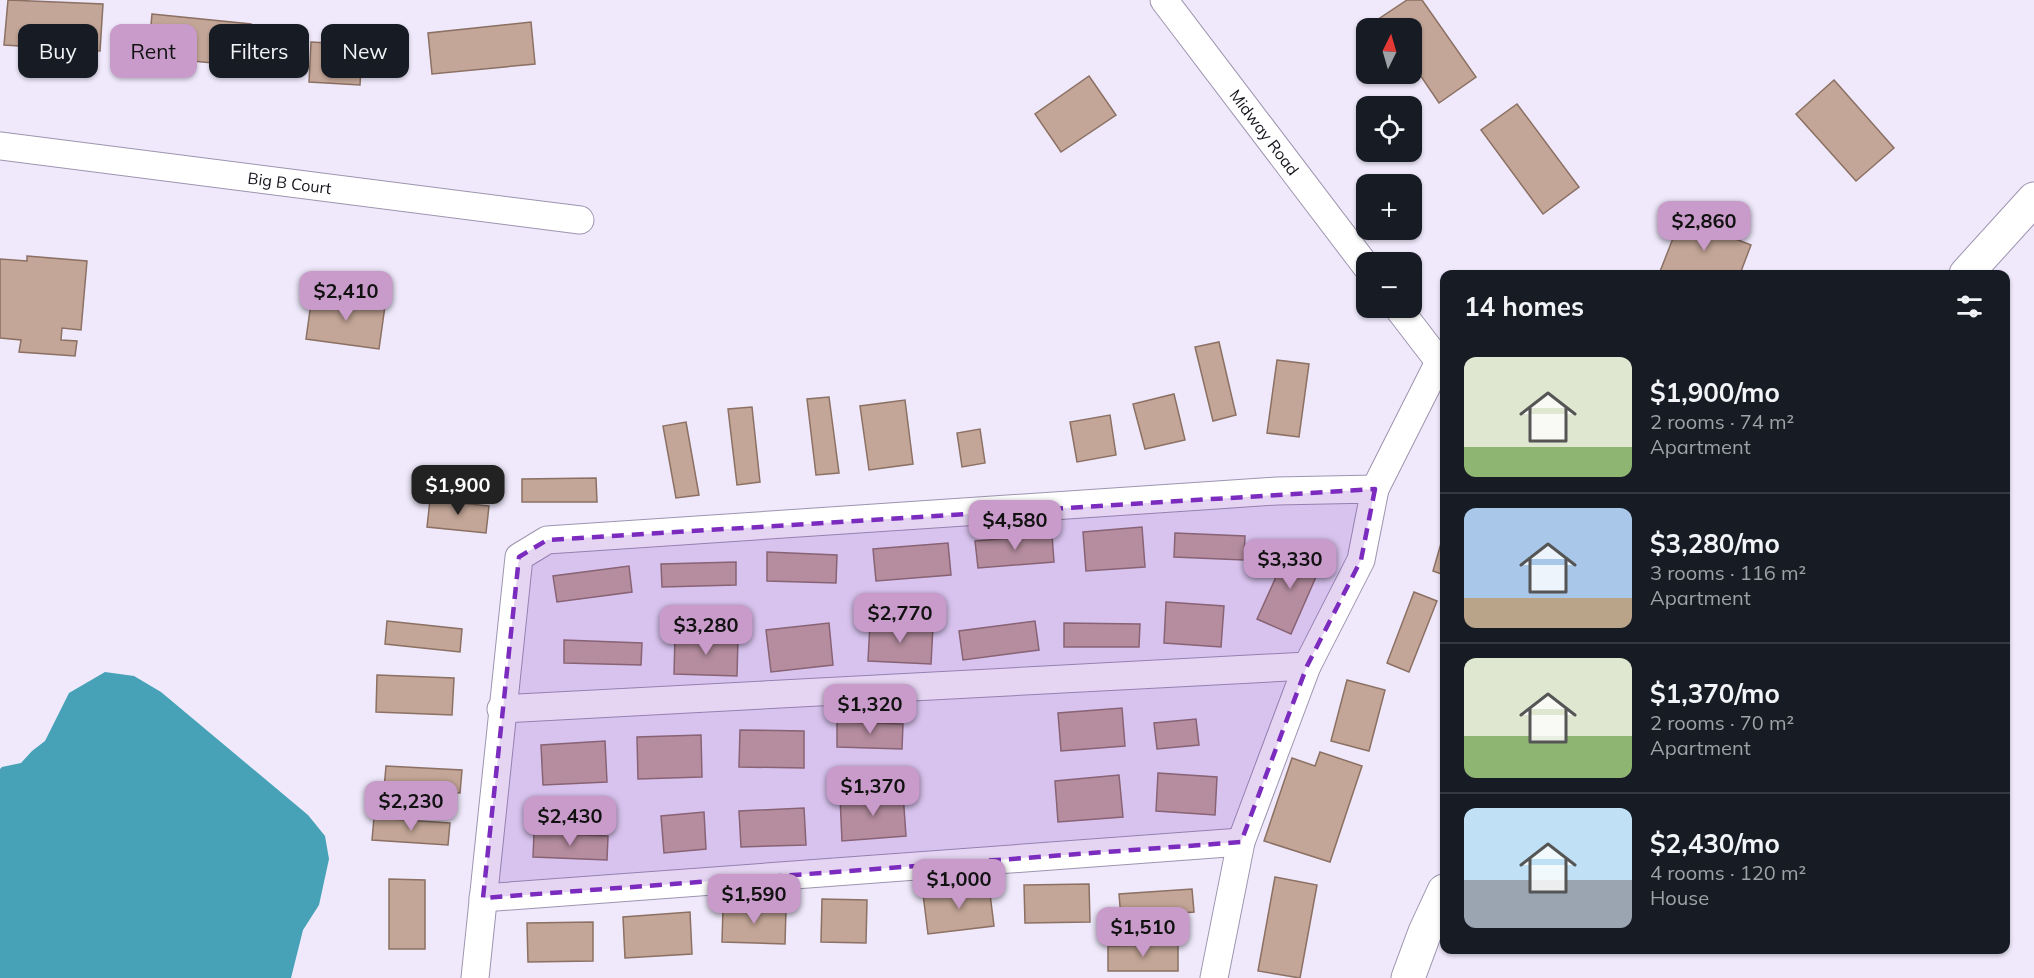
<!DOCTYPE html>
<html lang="en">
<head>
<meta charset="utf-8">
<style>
	body { margin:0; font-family:Mulish,sans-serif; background:#20242c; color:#f1f3f6; height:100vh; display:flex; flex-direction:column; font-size:22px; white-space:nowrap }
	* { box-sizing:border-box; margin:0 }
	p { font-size:20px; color:#9ea1a6 }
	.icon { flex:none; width:33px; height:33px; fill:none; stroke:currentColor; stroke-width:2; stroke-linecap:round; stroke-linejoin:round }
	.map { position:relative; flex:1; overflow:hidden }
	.side { position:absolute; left:1440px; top:270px; width:570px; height:684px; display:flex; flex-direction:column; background:#171b24; border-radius:12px; box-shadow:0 2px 4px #0004 }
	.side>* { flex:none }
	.banner { position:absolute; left:18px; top:24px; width:570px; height:54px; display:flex; gap:12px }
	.needle { width:39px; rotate:5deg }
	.tools { position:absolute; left:1356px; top:18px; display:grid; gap:12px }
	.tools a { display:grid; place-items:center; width:66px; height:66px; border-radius:12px; background:#171b24; box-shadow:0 2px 4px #0004; font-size:30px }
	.price { position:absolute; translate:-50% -51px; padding:0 14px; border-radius:12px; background:#c89bca; color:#111; font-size:20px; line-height:39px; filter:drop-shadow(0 2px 3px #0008) }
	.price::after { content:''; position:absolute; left:50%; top:36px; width:18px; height:14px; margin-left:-9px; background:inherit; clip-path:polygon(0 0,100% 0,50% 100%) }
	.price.selected { background:#222; color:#fff }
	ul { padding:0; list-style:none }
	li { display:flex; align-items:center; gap:18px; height:150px; padding:0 24px }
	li+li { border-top:2px solid #363941 }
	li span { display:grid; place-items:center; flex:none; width:168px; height:120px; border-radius:12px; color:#555 }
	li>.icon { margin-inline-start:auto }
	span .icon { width:72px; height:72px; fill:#fffc; stroke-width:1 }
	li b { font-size:26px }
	h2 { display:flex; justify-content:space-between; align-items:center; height:72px; padding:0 24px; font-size:26px }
	.chip { padding:0 21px; border-radius:12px; background:#171b24; box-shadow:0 2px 4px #0004; font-size:21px; line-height:54px }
	.chip.selected { background:#c89bca; color:#111 }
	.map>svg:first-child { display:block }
	.water { fill:#47a2b7 }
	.building { fill:#c3a697; stroke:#8b7063; stroke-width:1.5 }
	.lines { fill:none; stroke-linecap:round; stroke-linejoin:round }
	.street-casing { stroke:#9d94af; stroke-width:29 }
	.secondary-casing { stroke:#9d94af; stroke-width:35 }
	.street { stroke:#fff; stroke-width:27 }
	.secondary { stroke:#fff; stroke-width:33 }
	.marked { fill:#7b2cbf; fill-opacity:0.2; stroke:#7b2cbf; stroke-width:4.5; stroke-dasharray:12 8; stroke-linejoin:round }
	.labels { text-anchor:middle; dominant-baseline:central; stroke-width:6; stroke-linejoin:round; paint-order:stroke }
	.street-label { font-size:16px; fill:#16121c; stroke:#fff }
</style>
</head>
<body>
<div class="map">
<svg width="2034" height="978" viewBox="0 0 2034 978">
	<rect width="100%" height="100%" fill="#efe9fb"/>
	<path class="water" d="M105,672l29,4 27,16 147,123 17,21 4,23 -10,46 -16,25 -12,48h-291v-209l2,-2 19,-4 11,-12 13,-10 24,-48z"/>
	<g class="building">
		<path d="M8,0l95,4 -3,47 -96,-6z"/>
		<path d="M1407,0h15l54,77 -37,26 -27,-40v-35h-25l-7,-10z"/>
		<path d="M152,14l99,10 -5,42 -98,-9z"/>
		<path d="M531,22l4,42 -103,10 -4,-41z"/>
		<path d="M311,42l51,3 -2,40 -51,-3z"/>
		<path d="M1089,76l27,39 -55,37 -26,-38z"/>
		<path d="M1834,80l60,68 -38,33 -60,-67z"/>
		<path d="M1517,104l62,83 -36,27 -62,-84z"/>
		<path d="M1681,218l70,27 -11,29h-81z"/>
		<path d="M27,256l60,5 -6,69 -19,-2 -1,12 16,1 -2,15 -56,-4 2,-12 -21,-2v-79l27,2z"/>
		<path d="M312,296l73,10 -6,43 -73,-10z"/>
		<path d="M1219,342l17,73 -23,6 -18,-74z"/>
		<path d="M1277,360l32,4 -10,73 -32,-4z"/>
		<path d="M1174,394l11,46 -40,9 -12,-45z"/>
		<path d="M829,397l10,76 -23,2 -9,-76z"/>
		<path d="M905,400l8,64 -44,6 -9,-64z"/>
		<path d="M752,407l8,75 -23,3 -9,-76z"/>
		<path d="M1110,415l6,40 -39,7 -7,-40z"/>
		<path d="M686,422l13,73 -23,3 -13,-72z"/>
		<path d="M980,429l5,34 -23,4 -5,-34z"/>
		<path d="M596,478l1,24h-75v-23z"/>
		<path d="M430,500l59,6 -3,27 -59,-6z"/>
		<path d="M1142,527l3,40 -59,4 -3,-39z"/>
		<path d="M1175,533l70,3 -1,24 -70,-3z"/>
		<path d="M1444,533v42l-11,-4z"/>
		<path d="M1052,535l2,27 -76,6 -3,-27z"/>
		<path d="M948,543l3,32 -75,6 -3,-32z"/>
		<path d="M1290,546l33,15 -32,73 -34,-15z"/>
		<path d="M767,552l70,3 -1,28 -69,-2z"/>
		<path d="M736,562v23l-74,2 -1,-23z"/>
		<path d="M629,566l3,26 -75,10 -4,-26z"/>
		<path d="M1414,592l23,9 -28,71 -22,-9z"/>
		<path d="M1166,602l58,4 -3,41 -57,-4z"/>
		<path d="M387,621l75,8 -2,23 -75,-8z"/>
		<path d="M1035,621l4,29 -76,10 -4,-29z"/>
		<path d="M829,623l4,42 -62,7 -5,-42z"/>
		<path d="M870,623l63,3 -2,38 -63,-3z"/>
		<path d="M1064,623l76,1 -1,23h-75z"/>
		<path d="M675,636l63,2 -1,38 -63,-2z"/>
		<path d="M564,640l78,3 -1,22 -77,-2z"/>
		<path d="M377,675l77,3 -2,37 -76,-3z"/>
		<path d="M1347,680l38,10 -16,61 -38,-10z"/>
		<path d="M1122,708l3,38 -64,5 -3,-38z"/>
		<path d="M1196,719l3,26 -42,4 -3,-26z"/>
		<path d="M837,722l66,2 -1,25 -65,-2z"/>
		<path d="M740,730l64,1v37l-65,-1z"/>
		<path d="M701,735l1,42 -64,2 -1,-42z"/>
		<path d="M605,741l2,41 -64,3 -2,-40z"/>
		<path d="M1320,752l42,14 -32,96 -66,-21 28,-83 23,8z"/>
		<path d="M386,766l76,4 -2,23 -76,-4z"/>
		<path d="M1158,773l59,4 -2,38 -59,-4z"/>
		<path d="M1119,775l4,42 -65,5 -3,-41z"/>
		<path d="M903,793l3,43 -64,5 -2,-44z"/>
		<path d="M804,808l2,37 -65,2 -2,-36z"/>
		<path d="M704,812l2,37 -42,4 -3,-37z"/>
		<path d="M374,818l76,5 -2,22 -76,-5z"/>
		<path d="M534,833l74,3 -1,24 -74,-3z"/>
		<path d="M1275,877l42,8 -17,93 -42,-7z"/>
		<path d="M389,879l36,1v69h-36z"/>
		<path d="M1089,884l1,38 -65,1 -1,-38z"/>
		<path d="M989,886l5,40 -66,8 -5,-40z"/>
		<path d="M1192,889l2,23 -73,6 -2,-24z"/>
		<path d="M822,899l45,1 -1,43 -45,-1z"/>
		<path d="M723,907l63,1 -1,36 -63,-2z"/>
		<path d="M690,912l2,42 -67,4 -2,-41z"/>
		<path d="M593,922v39l-65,1 -1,-39z"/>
		<path d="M1178,945v26h-70v-25z"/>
	</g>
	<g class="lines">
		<g class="street-casing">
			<g id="street">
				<path id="s1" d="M1164,0l202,266"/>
				<path id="s2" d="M0,146l580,74"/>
				<path d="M1398,308l46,60"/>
				<path d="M1375,489l64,-127"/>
				<path d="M501,709l806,-43"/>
				<path d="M483,898l758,-56"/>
				<path d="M475,978l44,-421 28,-17 730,-49 98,-2 -14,71 -54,106 -66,176 -27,136"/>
			</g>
		</g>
		<g class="secondary-casing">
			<g id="secondary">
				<path d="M1966,274l68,-75"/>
				<path d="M1408,978l17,-46 19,-41"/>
			</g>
		</g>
		<use href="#street" class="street"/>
		<use href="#secondary" class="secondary"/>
	</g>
	<path class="marked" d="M1375,489l-14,71 -54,106 -66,176 -758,56 36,-341 28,-17z"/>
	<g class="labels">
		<g class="street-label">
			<text stroke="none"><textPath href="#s1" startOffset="166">Midway Road</textPath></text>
			<text stroke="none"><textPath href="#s2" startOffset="292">Big B Court</textPath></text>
		</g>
	</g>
</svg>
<div class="tools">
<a><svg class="needle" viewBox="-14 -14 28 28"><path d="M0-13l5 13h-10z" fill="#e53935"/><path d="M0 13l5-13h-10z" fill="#9ea1a6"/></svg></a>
<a><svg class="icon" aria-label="locate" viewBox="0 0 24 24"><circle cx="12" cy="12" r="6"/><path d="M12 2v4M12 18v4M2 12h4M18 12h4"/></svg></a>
<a>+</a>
<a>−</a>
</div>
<b class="price" style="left:1704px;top:252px">$2,860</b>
<b class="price" style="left:346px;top:322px">$2,410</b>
<b class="price selected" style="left:458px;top:516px">$1,900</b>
<b class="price" style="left:1015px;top:551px">$4,580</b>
<b class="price" style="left:1290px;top:590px">$3,330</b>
<b class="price" style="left:900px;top:644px">$2,770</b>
<b class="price" style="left:706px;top:656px">$3,280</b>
<b class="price" style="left:870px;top:735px">$1,320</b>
<b class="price" style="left:873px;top:817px">$1,370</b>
<b class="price" style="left:411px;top:832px">$2,230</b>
<b class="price" style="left:570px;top:847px">$2,430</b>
<b class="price" style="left:959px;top:910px">$1,000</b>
<b class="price" style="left:754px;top:925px">$1,590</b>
<b class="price" style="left:1143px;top:958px">$1,510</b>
<div class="banner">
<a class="chip">Buy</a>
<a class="chip selected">Rent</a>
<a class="chip">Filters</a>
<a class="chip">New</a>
</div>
<section class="side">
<h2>14 homes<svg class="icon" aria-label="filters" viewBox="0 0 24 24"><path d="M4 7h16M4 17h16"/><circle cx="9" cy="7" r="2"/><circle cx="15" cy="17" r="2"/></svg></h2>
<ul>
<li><span style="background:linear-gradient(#dfe7d0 75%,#8fb573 0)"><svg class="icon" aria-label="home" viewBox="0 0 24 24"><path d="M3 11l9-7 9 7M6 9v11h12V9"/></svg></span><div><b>$1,900/mo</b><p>2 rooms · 74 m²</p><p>Apartment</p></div></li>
<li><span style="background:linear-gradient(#a9c7e8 75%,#b9a48a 0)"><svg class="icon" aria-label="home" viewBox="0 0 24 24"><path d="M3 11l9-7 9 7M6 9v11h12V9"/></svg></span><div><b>$3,280/mo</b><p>3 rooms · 116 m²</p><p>Apartment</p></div></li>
<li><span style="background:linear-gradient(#dfe7d0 65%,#8fb573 0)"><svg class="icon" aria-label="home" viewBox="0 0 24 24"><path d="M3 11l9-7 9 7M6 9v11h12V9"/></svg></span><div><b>$1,370/mo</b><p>2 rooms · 70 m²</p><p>Apartment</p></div></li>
<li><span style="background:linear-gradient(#bfe0f5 60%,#9aa5b1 0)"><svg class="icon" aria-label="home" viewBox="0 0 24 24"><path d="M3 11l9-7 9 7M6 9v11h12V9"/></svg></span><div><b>$2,430/mo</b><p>4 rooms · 120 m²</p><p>House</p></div></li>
</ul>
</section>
</div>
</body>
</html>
